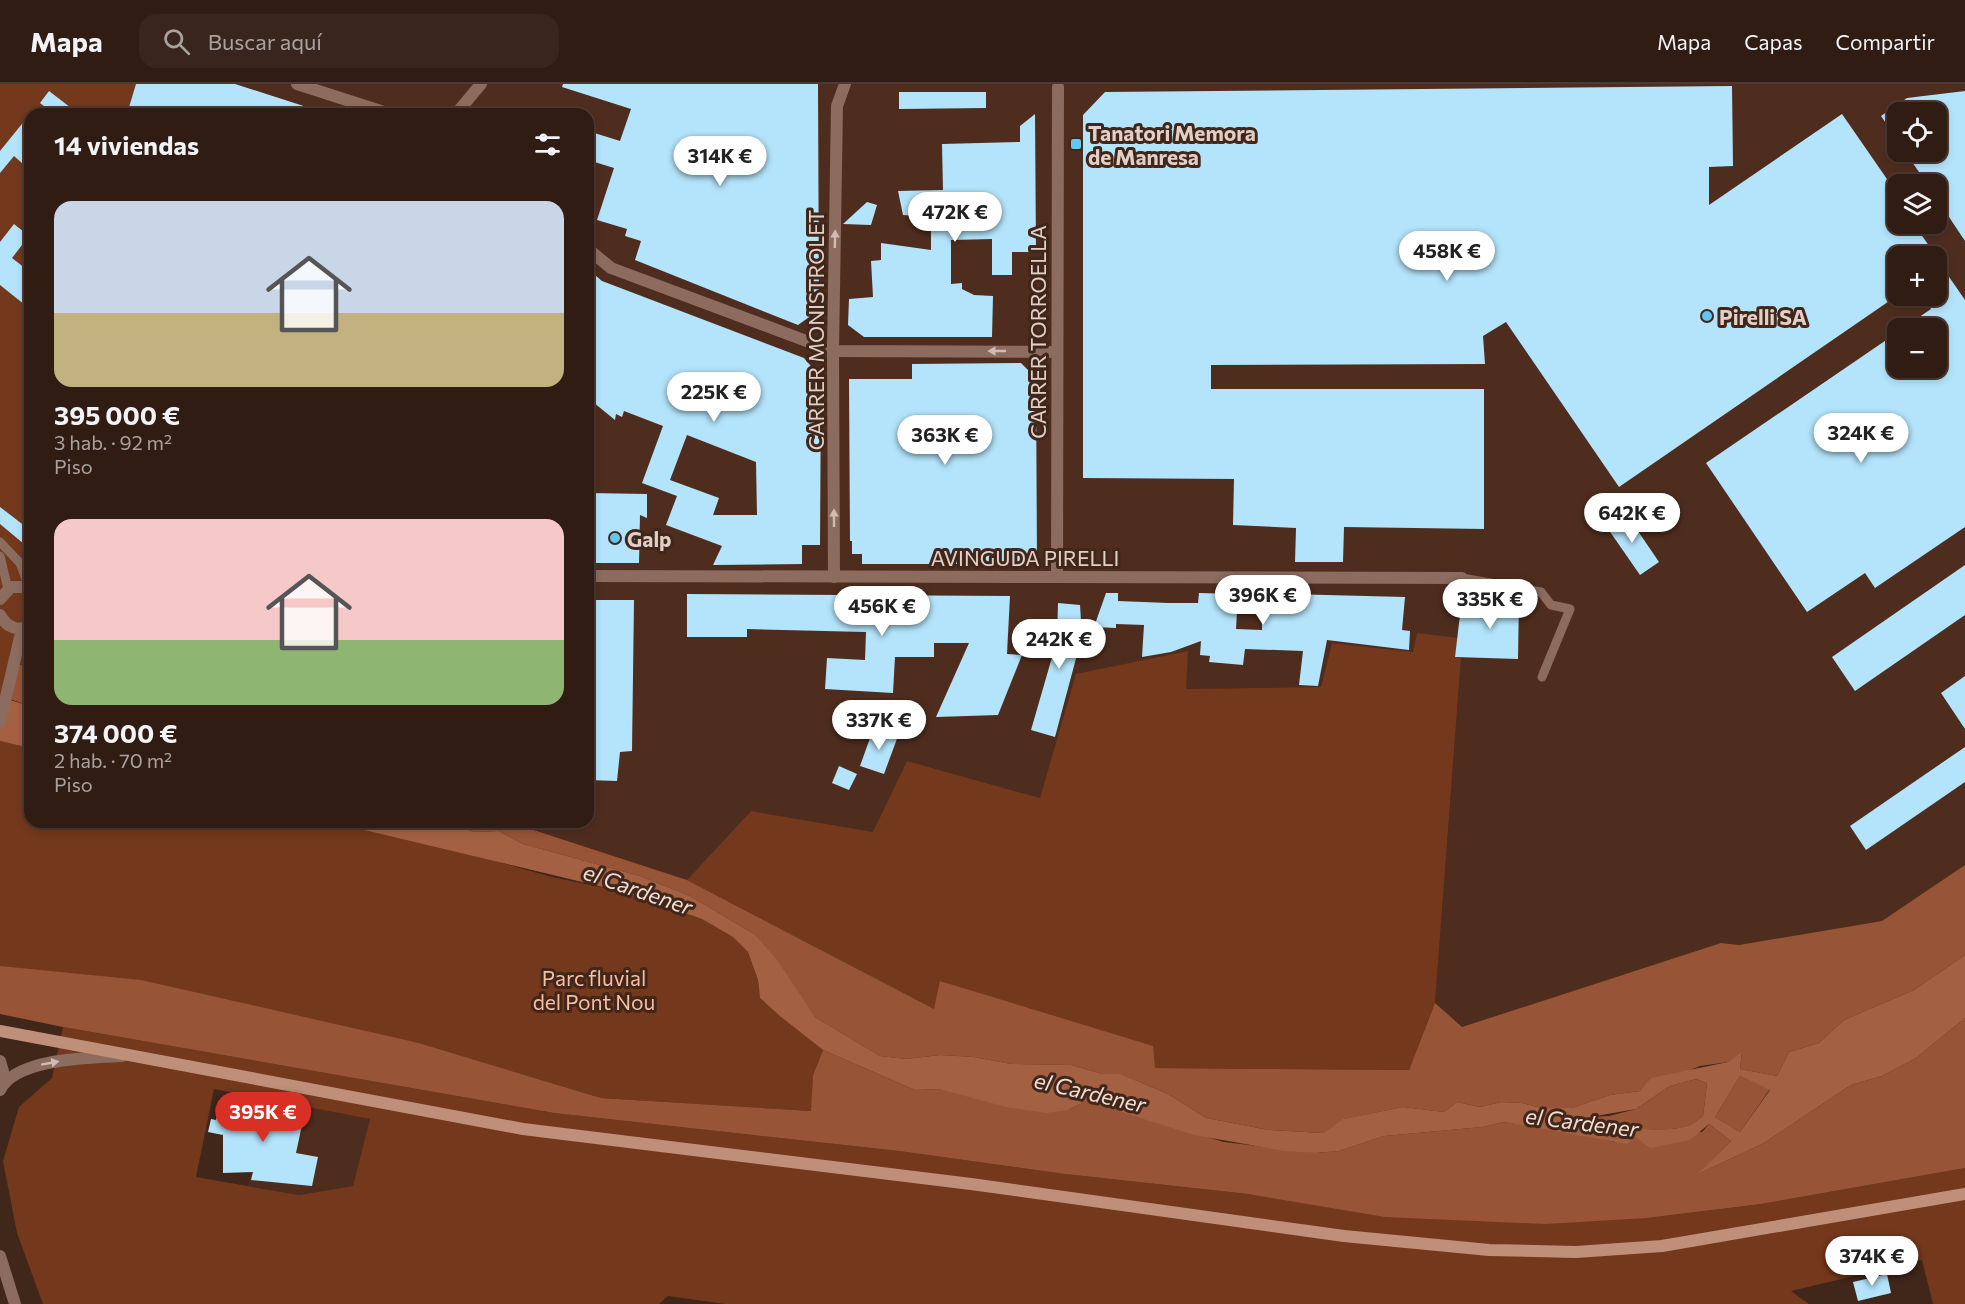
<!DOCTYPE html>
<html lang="es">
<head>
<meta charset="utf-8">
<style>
	body { margin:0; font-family:Commissioner,sans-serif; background:#39251d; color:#f1f3f6; height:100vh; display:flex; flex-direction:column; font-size:22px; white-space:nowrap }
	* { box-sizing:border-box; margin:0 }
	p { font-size:20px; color:#a8a1a0 }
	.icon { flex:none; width:33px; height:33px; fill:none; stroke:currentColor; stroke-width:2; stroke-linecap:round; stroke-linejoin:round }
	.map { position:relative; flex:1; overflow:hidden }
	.details { position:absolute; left:24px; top:24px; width:570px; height:720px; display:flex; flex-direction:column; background:#311c14; border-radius:18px; box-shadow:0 3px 9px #0003,0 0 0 2px #4c3a34 }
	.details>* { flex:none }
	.tools { position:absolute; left:1887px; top:18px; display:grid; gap:12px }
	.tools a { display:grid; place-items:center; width:60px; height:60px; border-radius:12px; background:#311c14; box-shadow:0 3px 9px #0003,0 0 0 2px #4c3a34; font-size:30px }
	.price { position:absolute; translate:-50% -51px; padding:0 14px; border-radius:21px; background:#fff; color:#222; font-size:20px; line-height:39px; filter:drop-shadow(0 2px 3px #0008) }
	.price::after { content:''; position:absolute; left:50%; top:36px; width:18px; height:14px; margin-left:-9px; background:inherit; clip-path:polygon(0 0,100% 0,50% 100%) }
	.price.current { background:#d93025; color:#fff }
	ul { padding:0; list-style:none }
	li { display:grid; align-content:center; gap:12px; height:318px; padding:0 30px }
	li span { display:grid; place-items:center; height:186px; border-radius:18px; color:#555 }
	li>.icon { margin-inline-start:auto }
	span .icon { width:108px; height:108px; fill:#fffc; stroke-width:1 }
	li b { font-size:26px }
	h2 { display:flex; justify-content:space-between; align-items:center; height:72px; padding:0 30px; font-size:26px }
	header { display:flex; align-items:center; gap:36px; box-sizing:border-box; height:84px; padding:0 30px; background:#311c14; border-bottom:2px solid #4c3a34 }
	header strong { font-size:28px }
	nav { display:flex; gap:33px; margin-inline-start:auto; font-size:21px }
	.search { width:420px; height:54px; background:#39251d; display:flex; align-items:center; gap:15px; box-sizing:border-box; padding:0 21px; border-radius:18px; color:#a8a1a0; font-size:22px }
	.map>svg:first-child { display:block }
	.built { fill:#4f2d1e; fill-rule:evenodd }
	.green { fill:#74381c; fill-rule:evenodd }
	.forest { fill:#975437 }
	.water { fill:#a46042; fill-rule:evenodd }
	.building { fill:#b3e4fb; fill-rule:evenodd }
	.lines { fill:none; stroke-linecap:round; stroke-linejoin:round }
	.service { stroke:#8b6c5f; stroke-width:9 }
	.pedestrian { stroke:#8b6c5f; stroke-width:12 }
	.minor { stroke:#8b6c5f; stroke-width:12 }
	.tertiary { stroke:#8b6c5f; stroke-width:12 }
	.secondary { stroke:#c08f7a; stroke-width:12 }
	.oneway { fill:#d1bbb3 }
	.poi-dot { fill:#64c5ee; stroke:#41261a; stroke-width:2 }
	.labels { text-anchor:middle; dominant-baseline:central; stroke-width:6; stroke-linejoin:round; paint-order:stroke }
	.poi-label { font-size:21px; font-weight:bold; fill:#e2cfc8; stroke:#41261a; text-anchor:start }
	.street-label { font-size:21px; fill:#e2cfc8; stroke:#41261a }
	.park-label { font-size:21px; fill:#f9bda4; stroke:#41261a }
	.water-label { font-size:22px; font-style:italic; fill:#f2ddd5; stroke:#41261a }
</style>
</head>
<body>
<header>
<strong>Mapa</strong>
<div class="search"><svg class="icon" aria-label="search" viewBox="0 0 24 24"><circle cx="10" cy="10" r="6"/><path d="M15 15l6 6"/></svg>Buscar aquí</div>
<nav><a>Mapa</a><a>Capas</a><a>Compartir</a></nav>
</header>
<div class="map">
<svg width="1965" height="1220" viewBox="0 0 1965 1220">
	<rect width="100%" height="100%" fill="#41261a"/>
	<g class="built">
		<path d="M235,0h1730v781l-83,56 -143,24 -18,-2 -260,85 -26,-25 26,-345 -6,-1 -38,-24 -3,19 -82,-9 -11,44 -136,2 3,-37 -148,146 -133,-37 -34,72 -122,-22 -64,69 -178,-58h79v-708h-260zM1898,28h38v40h-38zM1898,100h38v40h-38zM1898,172h38v40h-38zM1898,244h38v40h-38z"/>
		<path d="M268,1015l102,20 -17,67 -54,9 -51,-9z"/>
	</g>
	<g class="green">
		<path d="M0,0h235l93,30h-298v551h-17l-13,32z"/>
		<path d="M1417,549l41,5 -3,19 6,1 -26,345 -26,67 -254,-2 -214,-87 -6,29 -248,-130 64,-69 122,21 34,-71 133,37 36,-124 112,-23 -2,38 135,-2 11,-44 81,9z"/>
		<path d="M0,657l30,7v74h301l114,25 107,30 72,15 78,27 31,18 15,15 10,28 2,18 63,52 -10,25 -1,36 -211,-13 -182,-55 -419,-77z"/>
		<path d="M63,943l491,86 345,38 166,23 183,20 399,24 114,-14 204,-36v136h-32l-11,-44 -131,31 18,13h-1084l-57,-8 -9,8h-616l-26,-71 -14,-72 16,-54 33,-29zM214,1005l156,30 -17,67 -54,9 -103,-18z"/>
	</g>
	<g class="forest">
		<path d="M13,581h17v41l-26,-9z"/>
		<path d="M448,738h61l178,58 247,129 6,-28 213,65 2,22 254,2 26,-67 27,24 259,-84 18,2 143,-24 83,-56v90l-51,35 -70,30 -25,23 -30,9 -12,24 -37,-7 2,-16 -14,9 -28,4 -60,25 -30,4 -38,13h-30l-20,-5 -21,-1 -21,5 -23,-5 -13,10 -41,-5 -59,12 -21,14 -54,-3 -63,-12 -38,-24 -47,-20h-19l-31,-9 -60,-1 -37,-7 -34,-2 -34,4 -26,-3 -65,-39 -61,-83 -64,-38 -50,-20 -117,-32 -24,-13 -25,1z"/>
		<path d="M0,882l141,14 278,63 182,55 210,13 2,-36 10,-25 92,40 24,-1 129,21 19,-9 137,41 91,11 24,-2 45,-15 98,-9 22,-5 83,13 27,7 22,-5 66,-5 7,-8 22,17 -31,32 64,-30 87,-58 31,-9 34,-18 49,-40v150l-204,36 -114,14 -102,6 -160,-7 -137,-23 -183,-20 -166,-23 -345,-38 -491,-86 -63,-13z"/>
		<path d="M1740,992l30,13 -30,43 -25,-15z"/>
		<path d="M1696,995l11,4 -4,33c-5,3 -11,9 -16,10 -28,9 -72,0 -99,-9l21,-1 27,-7 34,-23z"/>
	</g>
	<g class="water">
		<path d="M0,613l30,9v42l-30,-7z"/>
		<path d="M331,738h117l26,10 25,-1 24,13 117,32 50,20 64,38 23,26 38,57 65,39 26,3 34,-4 34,2 37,7 60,1 31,9h19l47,20 38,24 63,12 54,3 20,-14 60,-12 41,5 13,-10 23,5 21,-5 21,1 20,5h30l38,-13 30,-4 11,-13 77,-16 14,-10 -2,17 37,7 12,-24 30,-9 25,-23 70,-30 51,-35v63l-49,40 -34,18 -31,9 -87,58 -66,31 33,-33 -22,-17 -19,16 -40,8 -14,-11 -9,7 -123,-22 -22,5 -98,9 -45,15 -24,2 -31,-2 -90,-16 -107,-34 -19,9 -22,3 -40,-6 -67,-18 -24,1 -92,-40 -43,-34 -20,-18 -2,-18 -10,-28 -15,-15 -31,-18 -78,-27zM1740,992l30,14 -30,42 -25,-15zM1696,995l11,4 -4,33c-5,3 -11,9 -16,10 -25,8 -73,1 -97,-9l46,-8 34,-23z"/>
	</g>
	<g class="building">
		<path d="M136,0h99l84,27v3h-192z"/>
		<path d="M563,0h255l1,226 -21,15 -163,-65 6,-19 -16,-5 2,-7 -30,-9 17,-52 -26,-8v-29l32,10 11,-32 -69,-22z"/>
		<path d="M1732,2l1,80 -24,1v38l133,-91 56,81v29h16l22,32h-38v39l-279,192 -113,-165 -23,14 2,28 -274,1v24h273v140l-140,-2 -1,35h-48l1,-34 -63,-3 1,-46 -151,-1v-363l22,-23z"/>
		<path d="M49,7l30,23h-25l-14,-11z"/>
		<path d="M1965,7v150l-20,-30 -9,6v-33h-34l17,-12 -14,-20h31v-40h-38v29l-17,-25 26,-18z"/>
		<path d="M899,8h87v16l-87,1z"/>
		<path d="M30,30v56l-16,-14 -14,17v-22z"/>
		<path d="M1035,30l1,138h-24v23h-20v-36l-41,1v44l11,-1v6l12,6 19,1 -1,41h-128l-16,-12 1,-26 24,-2 -2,-36 10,-1v-17l50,7v-33l-28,-2 -5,-24 45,-1 -1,-46 78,-2v-16z"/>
		<path d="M867,118l10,3 -6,20 -28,-1z"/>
		<path d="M14,140l15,12 -17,22 18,14v37l-30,-24v-43z"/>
		<path d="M1936,174l29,42v227l-90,61 -10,-15 -58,39 -101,-149 192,-131v36h38v-40h-33l28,-19 -10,-13h15z"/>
		<path d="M588,185l14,12 202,77 17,20 -1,167h-18v19l-89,1 9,-19 -56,-21 11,-29 -35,-13 21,-57 -39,-15 -2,6 -6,-3 -1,6 -27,-22zM687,351l69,27 1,53h-44l6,-17 -49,-18z"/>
		<path d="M1021,279l15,15 1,186h-175v-10h-10v-13h-2l-1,-162h63v-15z"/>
		<path d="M588,409l59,1v24l-7,-3 -1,48h-46v-9l-5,-1z"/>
		<path d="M0,423l30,23v19l-30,-25z"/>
		<path d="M1625,428l34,50 -19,13 -34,-49z"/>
		<path d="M1965,481v50l-110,76 -23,-34z"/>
		<path d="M1106,509h12v8l50,2h30l1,-10 39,1 -2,35 26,1v-34l25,-2 118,3 -3,33 8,1 -1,19 -82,-10 -9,46 -19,-1 4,-34 -58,-2 -2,16 -34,-3 1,-6 -10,-1 1,-14 -30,11 -29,5 2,-32 -28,-1v4l-22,-1z"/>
		<path d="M687,510l323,2 -3,58 15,1 -24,60 -62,2 33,-74h-35v14h-39l-2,36 -68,-4 2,-31 38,2 1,-28 -119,-3v8h-60z"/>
		<path d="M1471,514l48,1 -1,60 -63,-2 5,-42h11z"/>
		<path d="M588,516h46l-2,151 -12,1 -3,29 -29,-1z"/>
		<path d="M1058,519l22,2 2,31 -27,101 -24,-7 26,-90z"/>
		<path d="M1965,592v53l-24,-36z"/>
		<path d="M874,643l24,9 -14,38 -24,-8z"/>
		<path d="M1965,663v35l-99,68 -16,-24z"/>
		<path d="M839,682l18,8 -8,16 -17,-7z"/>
		<path d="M222,1013l82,18 -8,38 22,4 -6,29 -61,-6 2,-8 -30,1v-38l-15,-3 3,-13 5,1z"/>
		<path d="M1887,1190l4,19 -33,8 -5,-19z"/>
	</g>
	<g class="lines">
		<g class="service">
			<path d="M0,458l20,21 9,24"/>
			<path d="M0,472l8,33"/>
			<path d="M1462,494l79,14 10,13 19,4 -28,68"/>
		</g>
		<path class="pedestrian" d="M0,638l22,-93"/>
		<g class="minor">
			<path d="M297,0l93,30"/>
			<path d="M456,30l25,-30"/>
			<path d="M588,165l23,19 222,83 223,1"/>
			<path d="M834,493l-1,-226 4,-245 8,-22"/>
			<path d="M1057,493l405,1"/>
			<path d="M0,977l4,14 -2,10"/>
			<path d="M0,1006c16,-32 90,-32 122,-34"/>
			<path d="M0,1172l15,48"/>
		</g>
		<g class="tertiary">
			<path d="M588,492l469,1 1,-490"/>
			<path d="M0,515l11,-12h19"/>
			<path d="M0,531c6,12 18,17 30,11"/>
		</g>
		<path class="secondary" d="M0,947l523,98 448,55 373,52 145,14 87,2 86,-6 303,-52"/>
	</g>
	<defs><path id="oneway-solid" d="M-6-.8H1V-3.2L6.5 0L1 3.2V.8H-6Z" transform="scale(1.5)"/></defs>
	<g class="oneway">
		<use href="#oneway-solid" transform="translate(835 155) rotate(-89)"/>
		<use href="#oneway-solid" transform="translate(997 267) rotate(-180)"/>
		<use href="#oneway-solid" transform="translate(834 434) rotate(-90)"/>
		<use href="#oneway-solid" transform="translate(50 979) rotate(-10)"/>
	</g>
	<g class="poi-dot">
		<rect x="1070" y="54" width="12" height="12" rx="3"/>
		<circle cx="1707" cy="232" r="6"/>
		<circle cx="615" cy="454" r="6"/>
	</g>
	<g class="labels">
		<g class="poi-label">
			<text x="1088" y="48">Tanatori Memora<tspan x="1088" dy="24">de Manresa</tspan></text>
			<text x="1719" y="232">Pirelli SA</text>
			<text x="627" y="454">Galp</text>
		</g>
		<g class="street-label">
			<text transform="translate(815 246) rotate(-90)">CARRER MONISTROLET</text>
			<text transform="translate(1037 248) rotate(-90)">CARRER TORROELLA</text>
			<text x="1025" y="473">AVINGUDA PIRELLI</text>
		</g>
		<g class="park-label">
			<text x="594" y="893">Parc fluvial<tspan x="594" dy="24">del Pont Nou</tspan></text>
		</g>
		<g class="water-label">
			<text transform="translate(638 805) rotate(19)">el Cardener</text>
			<text transform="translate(1090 1008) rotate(13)">el Cardener</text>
			<text transform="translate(1582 1038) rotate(7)">el Cardener</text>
		</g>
	</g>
</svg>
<div class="tools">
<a><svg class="icon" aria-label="locate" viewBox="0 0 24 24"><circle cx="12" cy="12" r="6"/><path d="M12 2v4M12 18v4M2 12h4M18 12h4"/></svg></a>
<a><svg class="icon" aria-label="layers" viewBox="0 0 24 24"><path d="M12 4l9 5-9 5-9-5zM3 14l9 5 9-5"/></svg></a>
<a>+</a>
<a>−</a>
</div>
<b class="price" style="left:720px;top:103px">314K €</b>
<b class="price" style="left:955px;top:159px">472K €</b>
<b class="price" style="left:1447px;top:198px">458K €</b>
<b class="price" style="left:714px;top:339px">225K €</b>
<b class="price" style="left:1861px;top:380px">324K €</b>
<b class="price" style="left:945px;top:382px">363K €</b>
<b class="price" style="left:1632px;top:460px">642K €</b>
<b class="price" style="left:1263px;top:542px">396K €</b>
<b class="price" style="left:1490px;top:546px">335K €</b>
<b class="price" style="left:882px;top:553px">456K €</b>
<b class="price" style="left:1059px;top:586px">242K €</b>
<b class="price" style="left:879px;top:667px">337K €</b>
<b class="price current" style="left:263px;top:1059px">395K €</b>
<b class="price" style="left:1872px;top:1203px">374K €</b>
<section class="details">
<h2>14 viviendas<svg class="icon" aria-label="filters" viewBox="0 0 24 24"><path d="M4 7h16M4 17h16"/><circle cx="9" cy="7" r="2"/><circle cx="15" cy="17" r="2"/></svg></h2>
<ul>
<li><span style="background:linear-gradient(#c9d6e8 60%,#c2b280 0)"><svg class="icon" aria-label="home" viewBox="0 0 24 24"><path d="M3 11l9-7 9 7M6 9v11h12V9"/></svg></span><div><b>395 000 €</b><p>3 hab. · 92 m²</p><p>Piso</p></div></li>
<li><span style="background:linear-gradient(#f6c9c9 65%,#8fb573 0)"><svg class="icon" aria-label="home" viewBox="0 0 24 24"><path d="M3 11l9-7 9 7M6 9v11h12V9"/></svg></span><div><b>374 000 €</b><p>2 hab. · 70 m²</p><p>Piso</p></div></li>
</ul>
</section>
</div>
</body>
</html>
